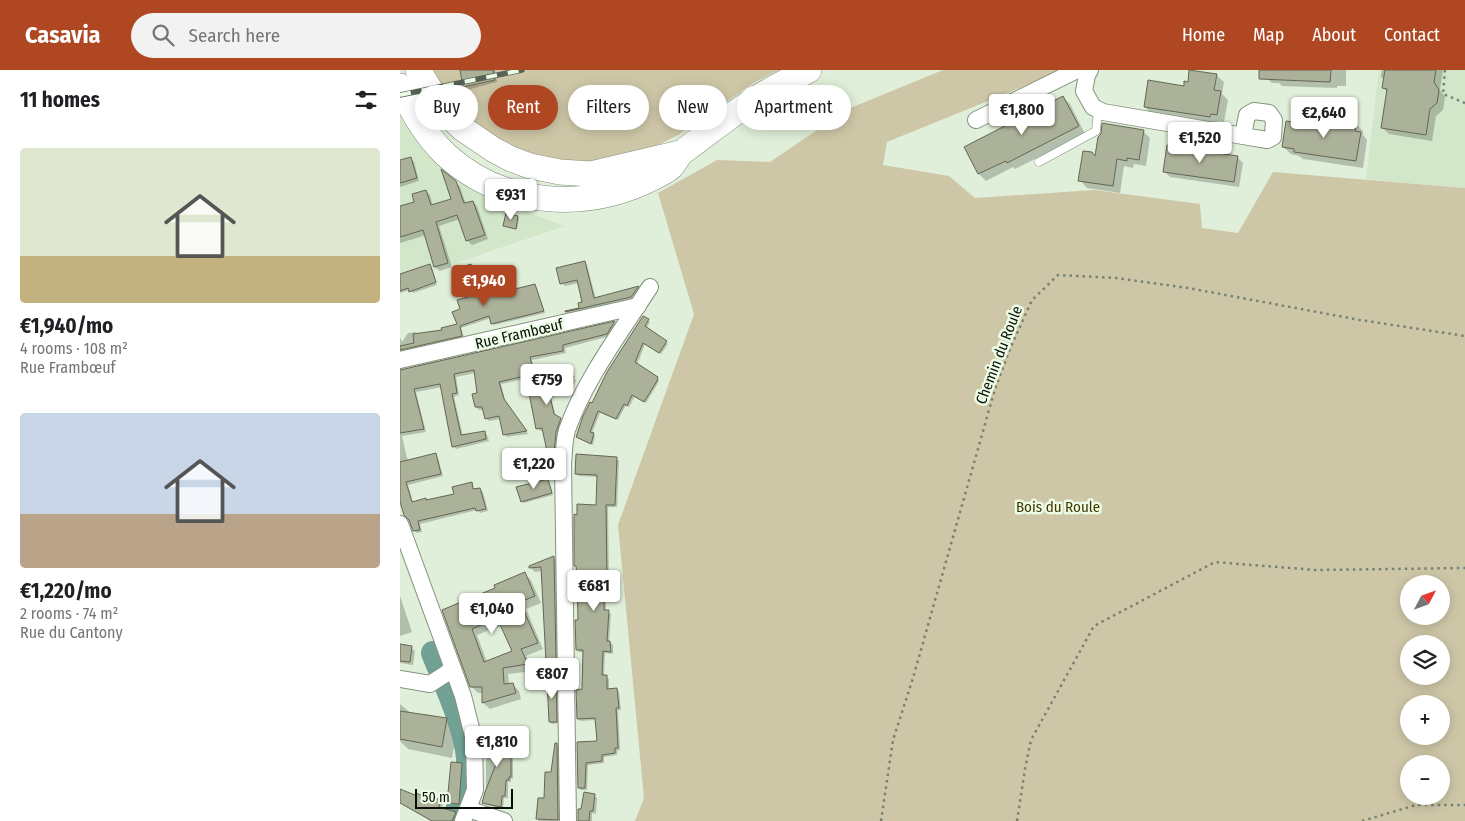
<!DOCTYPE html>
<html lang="en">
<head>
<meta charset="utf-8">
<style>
	body { margin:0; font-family:"Fira Sans Condensed",sans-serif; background:#f2f2f2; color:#202124; height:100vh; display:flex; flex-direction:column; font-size:19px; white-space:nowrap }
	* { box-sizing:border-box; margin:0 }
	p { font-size:16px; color:#757577 }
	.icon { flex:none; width:28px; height:28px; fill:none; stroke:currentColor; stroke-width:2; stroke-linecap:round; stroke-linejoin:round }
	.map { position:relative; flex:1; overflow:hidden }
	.drawer { display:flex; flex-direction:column; background:#fff; width:400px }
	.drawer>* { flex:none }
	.banner { position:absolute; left:15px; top:15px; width:475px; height:45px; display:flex; gap:10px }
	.needle { width:32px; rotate:49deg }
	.tools { position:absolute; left:1000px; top:505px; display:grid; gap:10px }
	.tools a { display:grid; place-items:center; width:50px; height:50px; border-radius:50%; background:#fff; box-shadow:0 2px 12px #0003; font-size:25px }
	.scale { position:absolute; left:15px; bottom:12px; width:98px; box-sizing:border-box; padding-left:5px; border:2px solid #080d06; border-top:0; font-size:14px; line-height:18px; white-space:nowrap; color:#080d06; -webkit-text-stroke:4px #edfce6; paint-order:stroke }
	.price { position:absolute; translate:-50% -42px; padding:0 11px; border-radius:5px; background:#fff; color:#222; font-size:16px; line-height:32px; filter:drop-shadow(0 1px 2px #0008) }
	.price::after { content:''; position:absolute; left:50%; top:30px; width:15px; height:11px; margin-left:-8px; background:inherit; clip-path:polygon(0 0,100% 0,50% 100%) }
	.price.current { background:#af4723; color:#fff }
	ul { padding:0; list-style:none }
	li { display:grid; align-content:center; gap:10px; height:265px; padding:0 20px }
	li span { display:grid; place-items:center; height:155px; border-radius:5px; color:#555 }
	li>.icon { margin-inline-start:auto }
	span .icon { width:90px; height:90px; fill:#fffc; stroke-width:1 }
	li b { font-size:21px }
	h2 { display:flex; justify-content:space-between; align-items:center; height:60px; padding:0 20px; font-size:21px }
	.pill { padding:0 18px; border-radius:22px; background:#fff; box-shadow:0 2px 12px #0003; font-size:18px; line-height:45px }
	.pill.current { background:#af4723; color:#fff }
	header { display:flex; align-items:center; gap:30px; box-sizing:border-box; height:70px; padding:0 25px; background:#af4723; color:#fff }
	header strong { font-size:24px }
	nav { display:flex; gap:28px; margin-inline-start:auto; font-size:18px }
	.search { width:350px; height:45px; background:#f2f2f2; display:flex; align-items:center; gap:12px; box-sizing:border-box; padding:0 18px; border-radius:28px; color:#757577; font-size:19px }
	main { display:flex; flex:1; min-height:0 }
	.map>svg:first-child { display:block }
	.built { fill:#d2e6ca }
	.green { fill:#cec7a7; fill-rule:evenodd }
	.shadow { fill:#0003; fill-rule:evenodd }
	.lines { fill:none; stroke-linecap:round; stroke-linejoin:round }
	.river { stroke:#71a194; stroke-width:24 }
	.building { fill:#acb199; stroke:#636752; fill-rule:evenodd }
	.service-casing { stroke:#84927e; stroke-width:9 }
	.minor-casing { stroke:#84927e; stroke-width:18 }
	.primary-casing { stroke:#84927e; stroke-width:26 }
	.path { stroke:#788273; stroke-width:2.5; stroke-dasharray:2.5 4; stroke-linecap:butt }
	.service { stroke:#fff; stroke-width:8 }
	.minor { stroke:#fff; stroke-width:16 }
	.primary { stroke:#fff; stroke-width:25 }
	.rail-casing { stroke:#586155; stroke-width:5.5 }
	.rail { stroke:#edfce6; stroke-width:4; stroke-dasharray:11; stroke-linecap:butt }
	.labels { text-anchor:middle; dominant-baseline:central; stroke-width:5; stroke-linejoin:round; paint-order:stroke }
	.street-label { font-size:15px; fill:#080d06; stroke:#edfce6 }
	.park-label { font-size:15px; fill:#423802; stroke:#edfce6 }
</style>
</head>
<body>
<header>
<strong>Casavia</strong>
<div class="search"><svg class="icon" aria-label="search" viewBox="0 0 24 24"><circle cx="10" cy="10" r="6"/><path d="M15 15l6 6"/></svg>Search here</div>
<nav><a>Home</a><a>Map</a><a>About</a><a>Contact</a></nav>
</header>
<main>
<section class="drawer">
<h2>11 homes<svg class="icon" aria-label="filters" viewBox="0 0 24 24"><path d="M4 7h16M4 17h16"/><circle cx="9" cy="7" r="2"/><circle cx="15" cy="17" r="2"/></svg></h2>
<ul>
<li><span style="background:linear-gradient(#dfe7d0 70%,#c2b280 0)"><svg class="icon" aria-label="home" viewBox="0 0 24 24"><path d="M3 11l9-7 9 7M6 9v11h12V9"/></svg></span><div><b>€1,940/mo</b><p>4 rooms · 108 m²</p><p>Rue Frambœuf</p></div></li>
<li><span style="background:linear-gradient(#c9d6e8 65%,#b9a48a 0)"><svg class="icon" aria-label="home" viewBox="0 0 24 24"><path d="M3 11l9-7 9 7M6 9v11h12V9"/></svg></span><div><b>€1,220/mo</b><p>2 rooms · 74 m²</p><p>Rue du Cantony</p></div></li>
</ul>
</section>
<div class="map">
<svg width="1065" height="751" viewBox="0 0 1065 751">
	<rect width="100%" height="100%" fill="#e0efd9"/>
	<g class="built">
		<path d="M979,0h86v118l-99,-9z"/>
		<path d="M0,28l54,76 69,37 42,15 -133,45 -32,3z"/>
	</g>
	<g class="green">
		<path d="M29,0h351l-25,12 -77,53 -28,14 -36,12 -39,3 -65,-15 -59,-42z"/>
		<path d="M543,0h121l-177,72 -4,23 66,11 26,22 119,-8 106,14 2,24 36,5 35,-61 192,16v633h-830l9,-23 -26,-273 76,-211 -36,-121 59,-33 53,2 78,-53zM1009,514h32v32h-32zM1009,574h32v32h-32zM1009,634h32v32h-32zM1009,694h32v32h-32z"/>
	</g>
	<g class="shadow">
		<path d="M66,0h29l2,12 -30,8 -3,-3z"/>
		<path d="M865,0h81v16h-9v2l-55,-2 -3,-3h-7l-8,-7z"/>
		<path d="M982,0h61l-3,20 5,7 -2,13 -7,6 -4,25 -43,-7 -7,-7 6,-35 -5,-4 2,-8 -4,-3z"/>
		<path d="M816,5l8,7 -2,12 6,6 -4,22 -6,-1 -1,3 -65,-10 -7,-7 40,-20z"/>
		<path d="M663,27l7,7 15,30 -70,35 -2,-2 -27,14 -7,-7 -13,-27z"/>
		<path d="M956,54l7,7v4l4,5 -4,28 -60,-9 -4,-3 -8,-2 -8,-7 41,-20z"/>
		<path d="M743,61l7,7 -4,28 -12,-2 -1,4 -9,-2 -4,27 -33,-5 -7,-8z"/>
		<path d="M804,80l2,3 31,4 6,6 -4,24 -69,-10 -6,-6 31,-20z"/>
		<path d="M10,88l4,4 5,19 -19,6v-26z"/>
		<path d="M55,112l5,5 6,17 7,-2 4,4 11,33 -16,6 -5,-5 -7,-21 -21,7 13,41 -12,4 -5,-4 -9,-32 -26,8v-36l16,-4 10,-12 4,4 3,11 20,-6z"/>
		<path d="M118,147l1,2 -2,10 -13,-4z"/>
		<path d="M184,192l3,3 9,34 43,-12 2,2 -7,11 -65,15 -3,-3 15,-4 -1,-4 3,-1 -4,-20 -14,3 -3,-3z"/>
		<path d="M30,196l2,2 5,17 -24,8 -3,-3 -10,3v-18z"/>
		<path d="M70,196l8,19 4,-1 3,3 10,-3 3,7 12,-4 2,4 23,-6 10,28 -51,12 -3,-7 -30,10 3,9 -64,15v-15l2,5 6,-9 8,-1 2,3 25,-4 15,-6 3,-15 8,-12z"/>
		<path d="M248,250l2,2 -4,7 22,15 -7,10 -16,-10 -8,21 20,13 2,2 -1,3 -12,20 -11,-7 -6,11 -3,-2 -8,15 -18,-7 -8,20 3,3 -2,9 -14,-7 14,-33z"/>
		<path d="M215,253l2,2 -7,11 -45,12 1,5 -34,7 4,17 -35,7 5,19 22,31 -21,3 -3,-3 -3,-15 -12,2 -3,-3 -2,-8h-5l-3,-3 3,-13 -3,-21 -20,4 3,18 -5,2 9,39 21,-4 3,3 2,6 -33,8 -3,-3 -11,-59 -26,5 10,40 -24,4 5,22 3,3 25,-6 3,3 5,18 -35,9 5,17 14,-1 28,-7 16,-10 4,6 5,-1 3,3 5,19 -8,2 -3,-3 -57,14 2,8 -5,1 -3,-2 -14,-33v-128z"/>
		<path d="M157,301l19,9 -3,7h-3l-1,4 -16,-6 2,11 -4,3 5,17 7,5 -7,35 -5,1 -2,-2 -5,-25 -4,1 -2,-3 -10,-44 29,-5z"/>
		<path d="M216,389l3,2 -2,46h-9l1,75h-3v29l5,3 -2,28 4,3v9l-8,-1 -1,24 5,2v11l8,-1 2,3 2,18h-3l2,40 -3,1v4l-13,2v6l-16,2 -1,25h-6l-2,-3 -1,-44 20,-1 -1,-22 -17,1 -2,-3 5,-28 1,-38h-5l-2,-3 20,-143 1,-29 -19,-1 -3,-2z"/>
		<path d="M148,410l5,15 -29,8 -2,-2z"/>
		<path d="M154,488l4,4 1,102 -7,1 -4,-4 -5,-90 -8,1 -5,-5z"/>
		<path d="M125,504l6,6 10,23 -15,6 17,40 -17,7 7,15 -25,3 1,10h3l7,7 2,8 -31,10 -7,-6v-10h-5l-7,-7 -27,-75 53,-22zM102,555l11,27 -26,10 -10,-27z"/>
		<path d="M0,526l12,36 -12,4z"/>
		<path d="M0,576l11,2 4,3 -2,14 -13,-2z"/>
		<path d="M156,611l1,1 1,41 -6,1 -2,-2z"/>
		<path d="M0,634l12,10 34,5 11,11 -5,28 -44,-9 -8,-8z"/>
		<path d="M94,659l2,2 4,15 11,-1 2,3v31h-2v3h-3v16h-4l-1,11 -17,-4 -2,-2 2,-13v-60z"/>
		<path d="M156,674l4,4 1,73h-23l1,-22 6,1 8,-26z"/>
		<path d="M62,694l4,5 -3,39 -10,-1 -5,-4z"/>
		<path d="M0,720l16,7 23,4 4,4 -1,5 13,3 4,4 -1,4h-27l-31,-18z"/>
		<path d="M194,725l3,3 -1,16 -4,-1v8h-12l2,-11z"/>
	</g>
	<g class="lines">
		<path class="river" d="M33,583c12,30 32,73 35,105 1,14 -9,50 -15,63"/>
	</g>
	<g class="building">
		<path d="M60,0h33l2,10 -32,7z"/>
		<path d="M789,0l28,4 -3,16 7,1 -4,24 -6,-1 -1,3 -66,-10 4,-27 36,6v-5l4,1z"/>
		<path d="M859,0h72l-1,12 -71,-3z"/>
		<path d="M985,0h51l-2,12 5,8 -2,13 -7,6 -4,26 -45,-7 6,-39 -5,-1z"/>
		<path d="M663,26l16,30 -72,37 -1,-2 -28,13 -14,-27z"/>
		<path d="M931,49l25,4 -1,8 6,1 -5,29 -62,-9v-3l-12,-2 4,-26 37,5v-5l8,1z"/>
		<path d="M702,53l42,7 -5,30 -12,-2v3l-10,-2 -4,27 -35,-5 5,-30 9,1 3,4 3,-19 3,-3z"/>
		<path d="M767,75l27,4v-2l10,2v2l34,5 -4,26 -71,-10z"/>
		<path d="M11,87l6,21 -17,5v-23z"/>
		<path d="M41,99l15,12 8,22 9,-2 12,34 -19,6 -9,-26 -21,7 12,41 -14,4 -11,-37 -23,7v-31l14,-4 -2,-8 14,-4 5,15 20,-6z"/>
		<path d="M106,143l12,3 -2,13 -13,-3z"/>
		<path d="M185,191l9,37 45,-12 -8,11 -66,15v-1l14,-3 -1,-5 4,-1 -5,-22 -17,4 -4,-16z"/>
		<path d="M30,194l6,18 -27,10 -1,-4 -8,3v-17z"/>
		<path d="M71,194l7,20 4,-2 2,4 11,-3 2,7 13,-5 1,5 24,-6 9,27 -53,13 -2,-8 -29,10 2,10 -62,14v-4l14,-3 -1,-9 29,-4 -1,-2 16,-4 -5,-12 8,-3 -3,-9 11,-3 -9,-29z"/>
		<path d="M243,246l6,3 -4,7 22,15 -8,12 -16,-10 -8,19 23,15 -1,4 -13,21 -12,-7 -5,11 -3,-2 -8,15 -18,-8 -8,21 4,1 -3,11 -15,-7 7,-21 7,-14 2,1 15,-31z"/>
		<path d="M215,251l-8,13 -44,11v6l-33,6 4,17 -35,8 5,17 23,32 -24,4 -4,-19 -14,3 -3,-12h-7l-3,-13 5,-1 -3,-23 -20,4 3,19 -5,1 9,41 24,-4 1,8 -34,8 -12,-63 -26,5 10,40 -24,4v-63z"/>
		<path d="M155,299l19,7 -3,9h-3l-1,5 -16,-6 2,9 -3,3 4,18 7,4 -5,14 -2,22 -6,2 -6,-28 -6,1 -9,-46 29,-5z"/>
		<path d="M36,383l5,21 -35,8 6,20 14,-4v2l28,-6 -2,-7 20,-5 1,7 7,-1 6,21 -10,2 -1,-3 -57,13 2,9 -7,1 -4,-11 -5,-5 -4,-13v-40z"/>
		<path d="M176,384l41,3 -2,48h-9l1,75h-3v30h5l-2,31h3l1,11 -8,-1 -1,24h5v14l10,-1 2,20h-3l2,40h-3v5l-13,2v6l-16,2 -1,25h-7l-1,-46 20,-1 -2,-23 -18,1 -1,-29 6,-1 1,-39h-7l-1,-30h3l-1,-42 -1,-12h-2v-52l3,1v-11l19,1 1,-30 -22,-1z"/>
		<path d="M148,409l4,14 -31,9 -5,-15z"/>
		<path d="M154,486l2,105 -10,1 -5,-95 -12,1v-2z"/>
		<path d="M125,502l10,24 -15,6 18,41 -17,6 7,15 -25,4 1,16 9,-1 3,10 -34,10v-16h-12l-28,-77 53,-22 -1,-3zM97,548l15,33 -28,11 -12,-33z"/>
		<path d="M0,574l12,2 -2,16 -10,-1z"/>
		<path d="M156,609l1,43h-8l-2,-42z"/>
		<path d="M0,641l47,7 -5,29 -42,-8z"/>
		<path d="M94,657l4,18 13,-1v33h-2v3h-3l-1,16h-3l-1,11 -19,-4 3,-11 13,-33 -14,-6v-24z"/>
		<path d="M155,673h2l1,77 -22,-1 2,-21h6l1,-26h6z"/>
		<path d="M51,692l11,1 -3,41 -12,-1z"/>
		<path d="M0,719l15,6 1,-2 14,6 1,-3 9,4 -1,7 17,5 -4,9h-20l-32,-18z"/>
		<path d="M184,722l11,2 -2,17h-3l-1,10h-11v-12h3z"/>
	</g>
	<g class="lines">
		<g class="service-casing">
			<path id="service" d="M639,92l57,-31 2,-22"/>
		</g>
		<g class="minor-casing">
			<g id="minor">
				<path d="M690,0l-3,5 -3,16 9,16 10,5 140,24 24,4 6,-3 1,-17 -5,-7 -15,-2 -7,4 -4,21"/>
				<path d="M576,50l101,-50"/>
				<path d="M0,290l238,-54"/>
				<path d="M0,454l63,172 11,44 1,50 -12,31"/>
				<path d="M0,609l30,5 17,-11 5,-6"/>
				<path d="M68,739l36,12"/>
				<path d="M168,751l-5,-357c1,-11 1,-24 4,-34 17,-49 55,-100 83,-143"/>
			</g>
		</g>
		<g class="primary-casing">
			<g id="primary">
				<path d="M18,0l25,40 20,19 31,21 17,9 19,7 30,6 31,2 89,-21"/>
				<path d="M0,16c12,25 25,49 46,69 58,53 144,57 212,20 4,-2 10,-5 13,-8 5,-5 7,-13 14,-17 25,-18 50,-39 77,-55 15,-9 31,-17 47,-25"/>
			</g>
		</g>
		<g class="path">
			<path d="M1045,0l-2,24 22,9"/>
			<path d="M481,751l12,-81 20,-62 82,-289 15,-40 22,-49 26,-25 58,3 72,10 172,32 105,16"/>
			<path d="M617,751l8,-52 6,-29 63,-114 121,-64 100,8 150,-2"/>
			<path d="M962,751l54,-16h49"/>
		</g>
		<use href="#service" class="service"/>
		<use href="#minor" class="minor"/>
		<use href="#primary" class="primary"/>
		<g class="rail-casing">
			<path id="rail" d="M0,25l122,-25"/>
		</g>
		<use href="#rail" class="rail"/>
	</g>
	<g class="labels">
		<g class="street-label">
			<text transform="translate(119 264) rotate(-13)">Rue Frambœuf</text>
			<text transform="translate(599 285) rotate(-69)">Chemin du Roule</text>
		</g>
		<g class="park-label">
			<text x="658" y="437">Bois du Roule</text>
		</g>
	</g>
</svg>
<div class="tools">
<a><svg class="needle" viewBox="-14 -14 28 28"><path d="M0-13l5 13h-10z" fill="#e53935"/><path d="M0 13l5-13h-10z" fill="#757577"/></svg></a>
<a><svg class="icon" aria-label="layers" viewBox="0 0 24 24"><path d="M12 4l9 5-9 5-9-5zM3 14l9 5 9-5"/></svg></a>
<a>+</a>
<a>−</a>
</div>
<div class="scale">50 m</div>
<b class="price" style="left:622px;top:66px">€1,800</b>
<b class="price" style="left:924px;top:69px">€2,640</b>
<b class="price" style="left:800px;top:94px">€1,520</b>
<b class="price" style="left:111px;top:151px">€931</b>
<b class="price current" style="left:84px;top:237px">€1,940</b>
<b class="price" style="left:147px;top:336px">€759</b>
<b class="price" style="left:134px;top:420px">€1,220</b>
<b class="price" style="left:194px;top:542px">€681</b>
<b class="price" style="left:92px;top:565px">€1,040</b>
<b class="price" style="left:152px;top:630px">€807</b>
<b class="price" style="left:97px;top:698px">€1,810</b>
<div class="banner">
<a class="pill">Buy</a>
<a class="pill current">Rent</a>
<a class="pill">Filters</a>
<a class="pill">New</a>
<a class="pill">Apartment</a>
</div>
</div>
</main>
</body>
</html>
